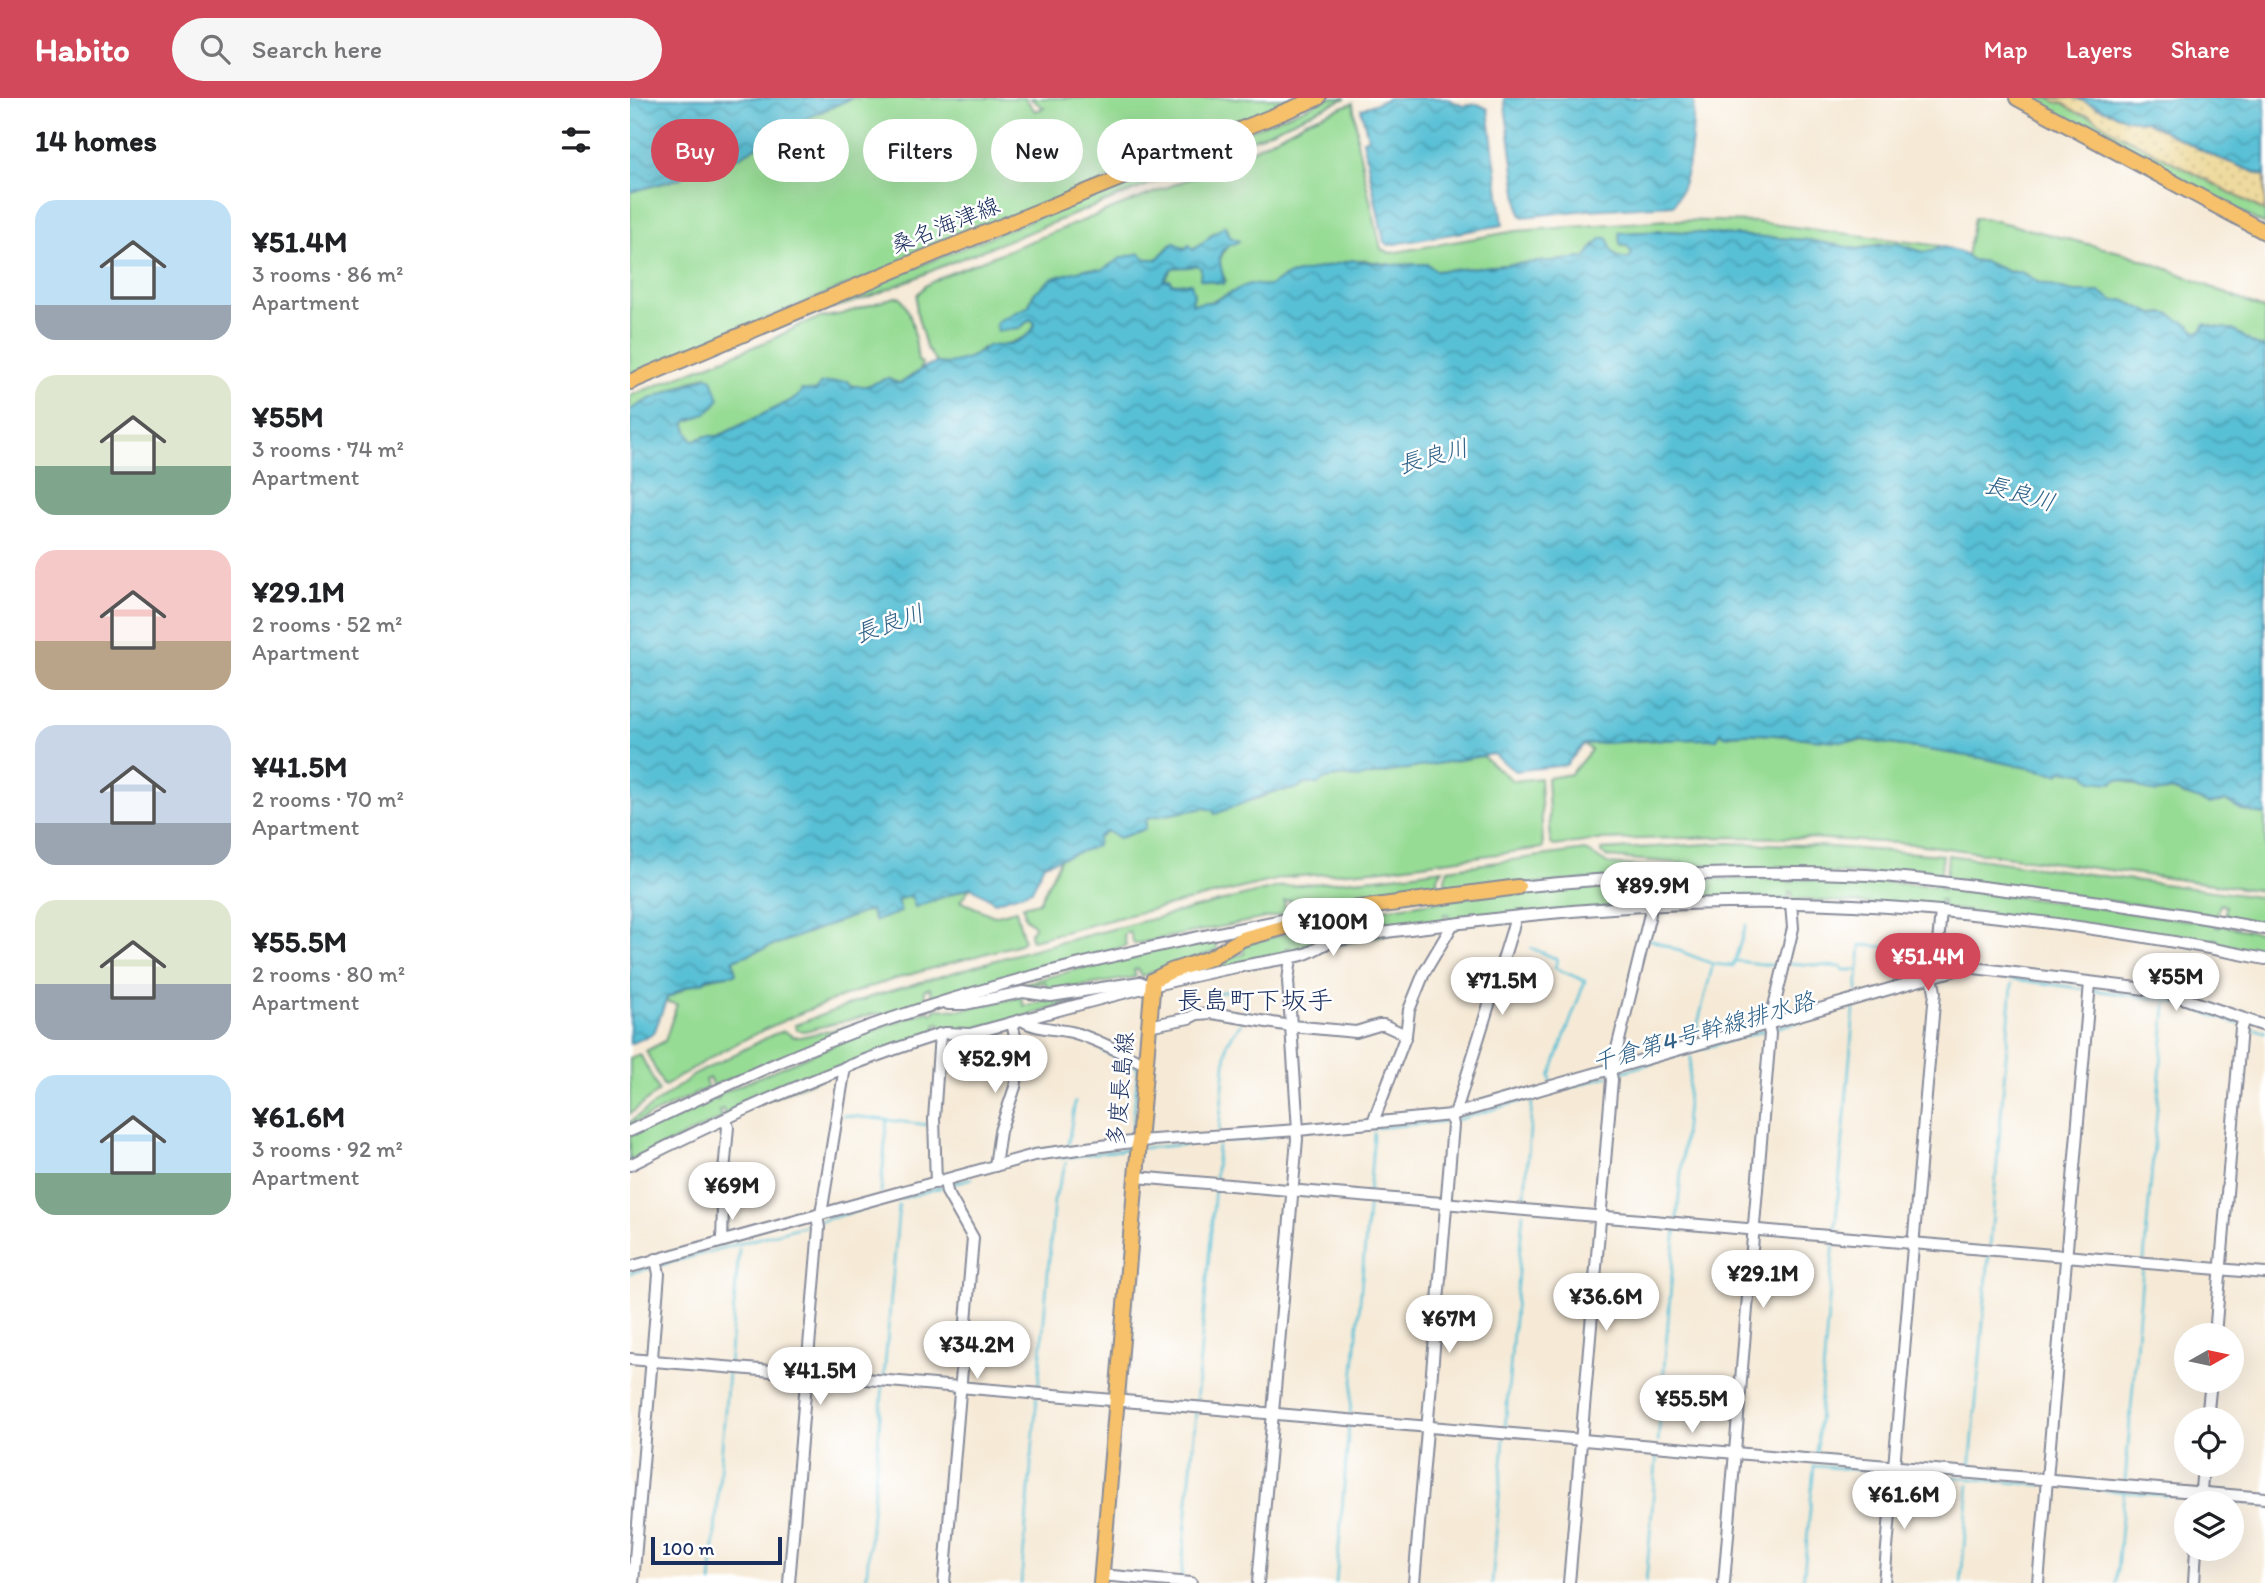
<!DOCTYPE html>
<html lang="en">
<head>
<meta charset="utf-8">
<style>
	body { margin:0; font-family:Itim,"Klee One",sans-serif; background:#f6f6f6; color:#202124; height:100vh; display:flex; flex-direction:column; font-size:26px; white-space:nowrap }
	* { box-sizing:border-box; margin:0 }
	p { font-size:23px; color:#757577 }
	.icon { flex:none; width:38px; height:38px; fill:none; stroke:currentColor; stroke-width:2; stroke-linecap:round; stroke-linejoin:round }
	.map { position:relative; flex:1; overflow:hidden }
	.panel { display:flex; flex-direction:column; background:#fff; width:630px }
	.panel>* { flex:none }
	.hud { position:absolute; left:21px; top:21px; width:665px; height:63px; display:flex; gap:14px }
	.needle { width:46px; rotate:81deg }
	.buttons { position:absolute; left:1544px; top:1225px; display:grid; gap:14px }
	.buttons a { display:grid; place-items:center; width:70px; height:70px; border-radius:50%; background:#fff; box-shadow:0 7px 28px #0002; font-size:35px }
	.scale { position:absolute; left:21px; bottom:18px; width:131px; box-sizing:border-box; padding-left:7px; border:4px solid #1b2f5e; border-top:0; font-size:19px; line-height:24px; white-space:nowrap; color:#1b2f5e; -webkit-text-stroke:5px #fff; paint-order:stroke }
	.price { position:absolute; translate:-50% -60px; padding:0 16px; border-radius:24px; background:#fff; color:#222; font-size:23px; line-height:46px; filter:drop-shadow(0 2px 4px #0008) }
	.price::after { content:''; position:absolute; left:50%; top:42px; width:21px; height:16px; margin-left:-10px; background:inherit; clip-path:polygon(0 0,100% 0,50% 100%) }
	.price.active { background:#d1495b; color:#fff }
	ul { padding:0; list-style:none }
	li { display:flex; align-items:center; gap:21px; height:175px; padding:0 35px }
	li span { display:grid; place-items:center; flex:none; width:196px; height:140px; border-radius:21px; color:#555 }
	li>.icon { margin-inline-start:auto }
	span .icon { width:84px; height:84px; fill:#fffc; stroke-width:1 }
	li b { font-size:30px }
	h2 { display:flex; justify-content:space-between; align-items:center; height:84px; padding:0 35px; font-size:30px }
	.pill { padding:0 24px; border-radius:32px; background:#fff; box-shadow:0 7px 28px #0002; font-size:24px; line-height:63px }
	.pill.active { background:#d1495b; color:#fff }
	header { display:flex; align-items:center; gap:42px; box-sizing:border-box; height:98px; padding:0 35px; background:#d1495b; color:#fff }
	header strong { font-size:33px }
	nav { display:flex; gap:38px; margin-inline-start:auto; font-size:24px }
	.search { width:490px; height:63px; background:#f6f6f6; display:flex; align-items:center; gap:18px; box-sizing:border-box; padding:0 24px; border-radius:38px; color:#757577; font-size:26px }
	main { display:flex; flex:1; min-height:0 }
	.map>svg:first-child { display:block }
	.green { fill:#97dc95; stroke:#59867a; stroke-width:2 }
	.sand { fill:url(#sand-dots); stroke:#84847e; stroke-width:2 }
	.water { fill:url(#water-waves); stroke:#3a789a; stroke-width:2 }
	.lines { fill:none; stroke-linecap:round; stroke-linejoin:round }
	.stream { stroke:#58c0d5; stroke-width:2.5 }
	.minor-casing { stroke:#888c9a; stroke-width:14 }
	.major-casing { stroke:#888c9a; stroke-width:18 }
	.minor { stroke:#fff; stroke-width:10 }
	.major { stroke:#f6c16b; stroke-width:14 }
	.labels { text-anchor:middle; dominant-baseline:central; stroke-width:5; stroke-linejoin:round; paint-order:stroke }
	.street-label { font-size:23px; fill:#1b2f5e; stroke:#fff }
	.water-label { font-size:24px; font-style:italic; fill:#306288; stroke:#fff }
	.quarter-label { font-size:26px; fill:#1b2f5e; stroke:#fff }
</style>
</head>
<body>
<header>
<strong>Habito</strong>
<div class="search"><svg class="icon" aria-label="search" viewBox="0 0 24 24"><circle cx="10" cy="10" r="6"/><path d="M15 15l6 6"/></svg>Search here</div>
<nav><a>Map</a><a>Layers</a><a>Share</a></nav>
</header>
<main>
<section class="panel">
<h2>14 homes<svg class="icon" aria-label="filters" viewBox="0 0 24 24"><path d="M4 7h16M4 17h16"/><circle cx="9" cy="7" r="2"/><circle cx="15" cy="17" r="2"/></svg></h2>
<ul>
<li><span style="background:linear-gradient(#bfe0f5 75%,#9aa5b1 0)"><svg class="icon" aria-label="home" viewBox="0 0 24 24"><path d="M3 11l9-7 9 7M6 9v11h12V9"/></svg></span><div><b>¥51.4M</b><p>3 rooms · 86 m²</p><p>Apartment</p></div></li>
<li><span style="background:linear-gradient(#dfe7d0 65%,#7fa58c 0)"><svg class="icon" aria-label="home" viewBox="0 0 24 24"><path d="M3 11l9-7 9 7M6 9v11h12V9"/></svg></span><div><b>¥55M</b><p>3 rooms · 74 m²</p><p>Apartment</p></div></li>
<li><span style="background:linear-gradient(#f6c9c9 65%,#b9a48a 0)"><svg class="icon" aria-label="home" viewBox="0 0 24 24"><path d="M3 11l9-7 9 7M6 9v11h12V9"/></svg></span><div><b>¥29.1M</b><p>2 rooms · 52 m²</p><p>Apartment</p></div></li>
<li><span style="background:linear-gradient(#c9d6e8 70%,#9aa5b1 0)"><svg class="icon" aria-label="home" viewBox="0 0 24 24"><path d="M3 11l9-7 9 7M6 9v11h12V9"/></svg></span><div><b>¥41.5M</b><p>2 rooms · 70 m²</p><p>Apartment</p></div></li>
<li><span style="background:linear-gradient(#dfe7d0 60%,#9aa5b1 0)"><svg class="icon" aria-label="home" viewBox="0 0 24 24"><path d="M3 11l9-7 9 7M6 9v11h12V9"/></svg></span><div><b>¥55.5M</b><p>2 rooms · 80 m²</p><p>Apartment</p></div></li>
<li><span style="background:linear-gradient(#bfe0f5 70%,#7fa58c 0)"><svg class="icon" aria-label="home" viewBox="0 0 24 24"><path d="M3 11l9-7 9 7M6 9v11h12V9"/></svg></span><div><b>¥61.6M</b><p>3 rooms · 92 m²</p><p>Apartment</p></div></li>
</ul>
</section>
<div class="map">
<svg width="1635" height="1485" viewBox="0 0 1635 1485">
	<defs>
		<pattern id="sand-dots" width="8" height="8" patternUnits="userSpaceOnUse" patternTransform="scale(1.75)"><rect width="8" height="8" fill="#eeda9e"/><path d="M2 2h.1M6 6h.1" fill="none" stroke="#ccbb8a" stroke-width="1.8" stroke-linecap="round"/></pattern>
		<pattern id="water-waves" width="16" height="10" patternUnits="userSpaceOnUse" patternTransform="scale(1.75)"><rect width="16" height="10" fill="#58c0d5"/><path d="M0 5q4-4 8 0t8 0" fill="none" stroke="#489cb0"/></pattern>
	</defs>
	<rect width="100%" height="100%" fill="#fff"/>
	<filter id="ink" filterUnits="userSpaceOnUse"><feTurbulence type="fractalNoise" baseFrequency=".0143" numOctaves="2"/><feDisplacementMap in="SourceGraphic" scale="14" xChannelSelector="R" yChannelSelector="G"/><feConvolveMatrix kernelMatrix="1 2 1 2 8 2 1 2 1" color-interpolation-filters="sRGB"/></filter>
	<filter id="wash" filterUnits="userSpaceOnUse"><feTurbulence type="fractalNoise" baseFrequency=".00686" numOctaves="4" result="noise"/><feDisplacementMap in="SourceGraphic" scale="28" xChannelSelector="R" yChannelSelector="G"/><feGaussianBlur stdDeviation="1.57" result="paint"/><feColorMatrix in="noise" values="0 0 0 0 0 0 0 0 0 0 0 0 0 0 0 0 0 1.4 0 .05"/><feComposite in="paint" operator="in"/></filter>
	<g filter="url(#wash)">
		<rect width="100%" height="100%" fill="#f6ead7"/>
		<g class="green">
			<path d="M222,0h173l10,13 9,-3 -14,-10h276l-676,276v-182l48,-13 26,-14 8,-2 7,2 9,-2 35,-20 19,-15 18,-4 9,-7z"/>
			<path d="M699,0h17c-54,22 -106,48 -160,71 -78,33 -157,63 -236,94 -25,10 -113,52 -134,45z"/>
			<path d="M1397,0h22l7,4 7,1 15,10 15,4 25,17 17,8 130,69v14z"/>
			<path d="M723,5l4,27v12l24,107 10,4 125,-22 151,-11 89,2 185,24 -9,5 -9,1 -22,-7 -22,-1 -21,5 -51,-9 -43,-3 -94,-6 -47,2 -2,13h6l5,7 -3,6 -12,-2 -5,-6 -16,-8 -11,15 -149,13 -9,-7 -35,1 -29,-5 -77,16 -17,10 -27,2 -34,15 -16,1 -4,-21 -13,2 -6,-5 -6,2 9,-14c9,-2 15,0 24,-3l5,3 3,12 14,3 8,-2c-11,-21 -6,-25 7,-41l-3,-3 -3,-10 -16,7 -4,6 -14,10 -22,-6 -14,15 -36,-1 -13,10 -6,2 -17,-1 -52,25 -4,12 -30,15 -3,4 6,6 18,-3 10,-9 5,3 -1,8 -5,5 -28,12 -18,1 -14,10 -22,6 -10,-1 -11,-16 -10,-37 1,-15 8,-9 18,-10 281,-111 82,-44z"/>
			<path d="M1344,120h10l143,36 46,17 92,39v37c-15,0 -22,-15 -36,-18 -9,-2 -15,-1 -24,-5l-4,7 -5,1 -7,-7 -25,-12 -11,1 -30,-14 -9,1 -14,-9h-27l-19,-5 -17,-5 -11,-8 -13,-3 -4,1 -23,-10 -14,-2 -5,-4z"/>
			<path d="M265,199h5c14,18 15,42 18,64l4,2 -2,7 -19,13 -17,-4 -8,4 -14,4 -12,-2 -39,7 -9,-2 -5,8 -79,38h-12l-12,5c-6,-4 -10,-13 -7,-20l7,-2 20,-12 -7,-32 -59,25 -18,10v-14l143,-57 29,-15 18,-6 22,-4z"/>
			<path d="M1091,633l3,5c46,-7 93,8 139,4l118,18 77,16 5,-4 23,4 26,9 6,-4c18,4 34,17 53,11l16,6 39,5 16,9 23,5v76l-349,-47 -109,-6 -83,-1 -126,3 -44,6 -3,-2 -4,-66 24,-4 20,-24 -7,-6 134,-7z"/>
			<path d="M852,658l31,25 27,-3 3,70 -159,21 -96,8 -159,38 -96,25 -2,-1 -1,-7 3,-2 1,-4 -9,-9 -2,-11 16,-4 22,-44 35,-12 2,-9 9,-6 12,7 26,-9 1,-11 59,-10 8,2 47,-12 12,-6 23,-3 10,-5h13l7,-5 18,-3 12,2z"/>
			<path d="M1095,745l77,2 141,10 -3,22 -218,-8 -9,-3 -106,-9 -6,-4v-3z"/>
			<path d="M955,752l23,14 88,7 -249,20 -2,-13 3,-9z"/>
			<path d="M1318,757l317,43v27l-40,-8 1,-11 -6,-2 -3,12 -271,-38z"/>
			<path d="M813,771l-6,9 2,14 -146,21 -2,-13 -7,1 2,13 -152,30 -4,-12 -6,2 2,12 -193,54 -3,-12 -6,2 3,12 -37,12h-16l-70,17 -7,-1 -2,-5 75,-28 160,-47 248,-63 108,-10z"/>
			<path d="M1082,781h76l1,3h4v-3l73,2 74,5v3l4,1 1,-3 271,37v3l3,1 1,-3 45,9v22l-48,-9 1,-7 -4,-1 -1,6 -271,-37 1,-7 -3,-1 -2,8 -145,-9 -1,-7h-3v7l-139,4 -1,-7 -2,1v7l-198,18 -1,-8h-4l1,8 -152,33 -3,-8 -3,1 2,8 -129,24 60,-22 24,-4 -1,-10 48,-11 1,3 5,-1v-4l29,-14 193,-27 125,-8 1,3h4v-3z"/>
			<path d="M341,789l-11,14 34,15 22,-6 8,31 -4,3c-53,15 -107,28 -159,46 -69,24 -135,55 -196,96l-2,-1 -17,-34 19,-10 12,-37 -11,-2 1,-4c8,-3 13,-7 20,-11 15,-8 32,-11 49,-13l-3,-14 137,-50 4,11 23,-21 15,-5 4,12z"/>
			<path d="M659,825l-73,17 1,11 -76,25 -3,-7 -4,1 2,7 -88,15 -3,-10 -79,17 164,-44 1,4 5,-1 -1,-4z"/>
			<path d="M491,891l-152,43 -27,-1 -2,-8 -5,1 2,8 -211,84 -3,-7 -4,2 3,7 -92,44v-26l83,-39 2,3 3,-1 -1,-4 123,-53 89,-32 2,4 4,-2v-3l26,1 60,-13 3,9 26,-6z"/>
			<path d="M230,926l-147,62 -4,-8 -4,2 3,8 -78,37v-3l64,-47 78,-40 12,-4 10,6h6z"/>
			<path d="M10,956l19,37 -29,23v-56z"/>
		</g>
		<path class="sand" d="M1419,0h27l51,21 18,2 66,34 54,21v35l-130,-69 -17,-8 -29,-19 -11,-2 -15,-10 -7,-1z"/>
		<g class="water">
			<path d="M0,0h222l-43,19 -9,7 -18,4 -19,15 -35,20 -9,2 -7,-2 -8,2 -26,14 -48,13z"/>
			<path d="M759,0h57l17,8 15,-2 10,5 15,116 -114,20 -5,-3 -21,-102 5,-2 -7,-29z"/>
			<path d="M874,0h190c-2,38 -1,73 -20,107l-87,5 -64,7 -3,-3z"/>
			<path d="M1446,0h189v78l-54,-21 -66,-34 -18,-2z"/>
			<path d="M595,127l5,12 9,4c-4,3 -8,3 -11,5 -16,8 -3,28 -4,38l-24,-5 1,-11 -5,-3c-8,4 -15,1 -24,3l-9,13 8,-1v4l20,-1 3,12 -2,9 22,-3 35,-17 20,2 17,-10 67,-16 39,5 35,-1 9,7 149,-13 16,-20h7l4,13 5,6 12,2 3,-6 -5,-7 -7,-2 -1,-11 51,-2 94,6 43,3 51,9 38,-6 27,9 9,-1 9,-5 19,6 12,8 14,2 23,10h12l16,10 17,5 19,5h27l14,9 9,-1 30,14h16l20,11 7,7 5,-1 4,-7c9,4 15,3 24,5 14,3 21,18 36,18v468l-23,-5 -16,-9 -17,3 -33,-13 -5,-1 -15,3 -15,-5 -6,-5 -17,-4 -8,4 -18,-2 -6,-7 -23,-4 -5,4 -77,-16 -118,-18c-46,5 -94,-12 -139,-4l-3,-4 -4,7 -70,1 -63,4 -18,21 -51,6 -22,-17 -138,24 -12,-2 -18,3 -7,5h-13l-10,5 -23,3 -57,22 -3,-4 -7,-2 -58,10 -2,11 -26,9 -13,-7 -8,6 -1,9 -53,18 -12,26 -37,12 -24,-15 -56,20 -4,-11 -14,4 4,12 -26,9 -5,-11 -137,50 3,14 -27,3 -6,5 -17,5 -19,11 -13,35 -24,11v-634l18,-10 60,-24 4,3 7,20c-5,12 -21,19 -32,22 -3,7 2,16 7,20l12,-5h13l77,-38 6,-8 14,1 3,-6 3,-2 26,-2 4,5h15l21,-8 8,5h5l26,-17 10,-3 10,1 22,-6 21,-13c16,3 42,-6 45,-22l-5,-4 -10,9 -22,3 -2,-6 2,-4 31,-15 4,-12 19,-16 33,-9 17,1 19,-12 18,-5 7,6h11l17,-17 10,7 5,-4 4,5z"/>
		</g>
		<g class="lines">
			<g class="stream">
				<path d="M1019,841l64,25"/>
				<path d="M901,850l26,11 -2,9 30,13 -35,95 1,5"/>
				<path d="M1107,863l42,5"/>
				<path d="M1159,865l52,4 3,3h15"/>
				<path d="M1307,883l29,-8 120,16"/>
				<path d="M1462,892l74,10 73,24"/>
				<path d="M1227,893l4,-46 72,5"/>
				<path d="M586,895l27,-4 4,27"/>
				<path d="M1615,928l20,6"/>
				<path d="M1142,931l159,-46"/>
				<path d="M1064,941l19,-75 20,2 13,-41"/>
				<path d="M473,953l35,16 -6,66"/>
				<path d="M984,976l152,-44"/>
				<path d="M213,1017l44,5 -6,72"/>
				<path d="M257,1022l41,5"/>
				<path d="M826,1022l152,-44"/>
				<path d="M589,1032l8,-87 14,-20"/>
				<path d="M711,1033l109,-10"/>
				<path d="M438,1046l7,-42"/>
				<path d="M514,1050l121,-10"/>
				<path d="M430,1060l69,-9"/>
				<path d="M585,1081l3,-32"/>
				<path d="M318,1087l24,-7"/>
				<path d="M739,1095l5,-60"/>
				<path d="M894,1108l8,-103"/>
				<path d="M1047,1121l14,-162"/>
				<path d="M190,1123l122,-34"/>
				<path d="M1205,1134l19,-222"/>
				<path d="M1360,1149l22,-263"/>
				<path d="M1514,1162l22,-255"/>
				<path d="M31,1167l153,-42"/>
				<path d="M0,1175l25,-6"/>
				<path d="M99,1266l10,-115"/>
				<path d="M254,1278l15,-171"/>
				<path d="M408,1293l16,-191 12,-37"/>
				<path d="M566,1305l19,-216"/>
				<path d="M720,1317l19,-216"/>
				<path d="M875,1331l18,-216"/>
				<path d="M1028,1344l18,-217"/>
				<path d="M1186,1359l18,-216"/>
				<path d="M1340,1372l19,-216"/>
				<path d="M1265,1374l147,13"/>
				<path d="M1495,1384l18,-216"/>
				<path d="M1419,1387l146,13"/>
				<path d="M1572,1401l63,5"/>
				<path d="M551,1481l15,-167"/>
				<path d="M81,1485l17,-211"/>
				<path d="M236,1485l17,-199"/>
				<path d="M391,1485l16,-186"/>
				<path d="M706,1485l13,-158"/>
				<path d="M862,1485l12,-144"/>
				<path d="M1016,1485l11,-132"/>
				<path d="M1173,1485l11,-117 75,6"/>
				<path d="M1331,1485l8,-98"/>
				<path d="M1486,1485l8,-91"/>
			</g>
		</g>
	</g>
	<g filter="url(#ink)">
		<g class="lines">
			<g class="minor-casing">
				<g id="minor">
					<path d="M888,789c115,-12 233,-18 349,-12 52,3 105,11 157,17 81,10 161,22 241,37"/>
					<path d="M661,860l-3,23 10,149"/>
					<path d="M1305,877l6,-64"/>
					<path d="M318,906h17l58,-12 28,4 89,-14 9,4"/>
					<path d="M392,922c14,10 36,8 53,13 24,7 47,20 70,31"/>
					<path d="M1140,925l23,-95 -2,-25"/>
					<path d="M518,928l41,-8 8,-4 15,-1 79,13 65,6 23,-7h5l22,10"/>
					<path d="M982,971l38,-155 -1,-7"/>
					<path d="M825,1016l59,-190 -1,-7"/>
					<path d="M743,1024l33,-87 3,-25 15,-37 29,-49"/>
					<path d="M0,1033c83,-39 167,-80 254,-110 136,-47 277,-77 418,-105"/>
					<path d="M0,1067c100,-51 203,-97 310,-131l6,-1 24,1c85,-23 170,-47 256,-65 24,-5 48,-8 72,-13 13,-2 23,-12 36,-15 45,-10 98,-14 144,-20 104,-13 211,-20 316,-18 157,3 316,25 471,56"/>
					<path d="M365,1068l5,-35 15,-44 3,-17 1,-16 -7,-31"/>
					<path d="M506,1079l1129,96"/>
					<path d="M306,1085l-2,-64 6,-85"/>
					<path d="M191,1116l24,-147"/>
					<path d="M92,1143l2,-69 4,-45 -3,-7"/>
					<path d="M0,1169l404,-112 105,-14 159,-11 153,-15 515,-148 196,24 103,35"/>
					<path d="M1585,1237l26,-307 3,-9"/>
					<path d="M0,1261l1635,139"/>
					<path d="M1577,1321l4,-38"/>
					<path d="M1570,1405l3,-38"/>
					<path d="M471,1477l90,8"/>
					<path d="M3,1485l26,-309 -3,-15"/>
					<path d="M159,1485l30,-355 -2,-13"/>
					<path d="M314,1485l29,-345 -26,-46 -2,-11"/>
					<path d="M628,1485l39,-444 -1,-9"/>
					<path d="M784,1485l39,-458 -2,-10"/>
					<path d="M939,1485l43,-503 -2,-10"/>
					<path d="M1094,1485l46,-549 -2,-10"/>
					<path d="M1254,1485l51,-591 -3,-16"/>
					<path d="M1408,1485l52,-600"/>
					<path d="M1564,1485l2,-34"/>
				</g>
			</g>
			<g class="major-casing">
				<g id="major">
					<path d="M1387,0l248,134"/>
					<path d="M0,284l308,-130 380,-154"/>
					<path d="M471,1485l52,-603 18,-9 39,-13 32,-19 55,-15 10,-9 211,-28"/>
				</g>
			</g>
			<use href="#minor" class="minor"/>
			<use href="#major" class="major"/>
		</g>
	</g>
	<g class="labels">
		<g class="street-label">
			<text transform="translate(315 127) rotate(-22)">桑名海津線</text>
			<text transform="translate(490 991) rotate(-85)">多度長島線</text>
		</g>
		<g class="water-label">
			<text transform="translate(803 358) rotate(-15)">長良川</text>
			<text transform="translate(1390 395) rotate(16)">長良川</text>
			<text transform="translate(259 525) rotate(-19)">長良川</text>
			<text transform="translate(1073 933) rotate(-16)">千倉第4号幹線排水路</text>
		</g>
		<g class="quarter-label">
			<text x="625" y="902">長島町下坂手</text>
		</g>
	</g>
</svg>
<div class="buttons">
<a><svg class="needle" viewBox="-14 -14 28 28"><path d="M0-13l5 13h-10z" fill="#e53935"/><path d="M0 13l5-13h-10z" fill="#757577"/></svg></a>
<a><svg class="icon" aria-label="locate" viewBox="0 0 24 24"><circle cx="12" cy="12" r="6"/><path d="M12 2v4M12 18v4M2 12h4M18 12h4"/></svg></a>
<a><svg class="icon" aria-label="layers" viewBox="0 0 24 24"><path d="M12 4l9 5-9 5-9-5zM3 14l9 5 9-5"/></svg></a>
</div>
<div class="scale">100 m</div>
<b class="price" style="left:1023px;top:824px">¥89.9M</b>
<b class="price" style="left:703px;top:860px">¥100M</b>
<b class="price active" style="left:1298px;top:895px">¥51.4M</b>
<b class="price" style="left:1546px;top:915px">¥55M</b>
<b class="price" style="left:872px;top:919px">¥71.5M</b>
<b class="price" style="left:365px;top:997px">¥52.9M</b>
<b class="price" style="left:102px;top:1124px">¥69M</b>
<b class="price" style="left:1133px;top:1212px">¥29.1M</b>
<b class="price" style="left:976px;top:1235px">¥36.6M</b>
<b class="price" style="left:819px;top:1257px">¥67M</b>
<b class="price" style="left:347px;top:1283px">¥34.2M</b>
<b class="price" style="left:190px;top:1309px">¥41.5M</b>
<b class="price" style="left:1062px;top:1337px">¥55.5M</b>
<b class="price" style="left:1274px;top:1433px">¥61.6M</b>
<div class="hud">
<a class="pill active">Buy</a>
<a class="pill">Rent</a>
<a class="pill">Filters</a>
<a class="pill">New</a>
<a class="pill">Apartment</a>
</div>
</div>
</main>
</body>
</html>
